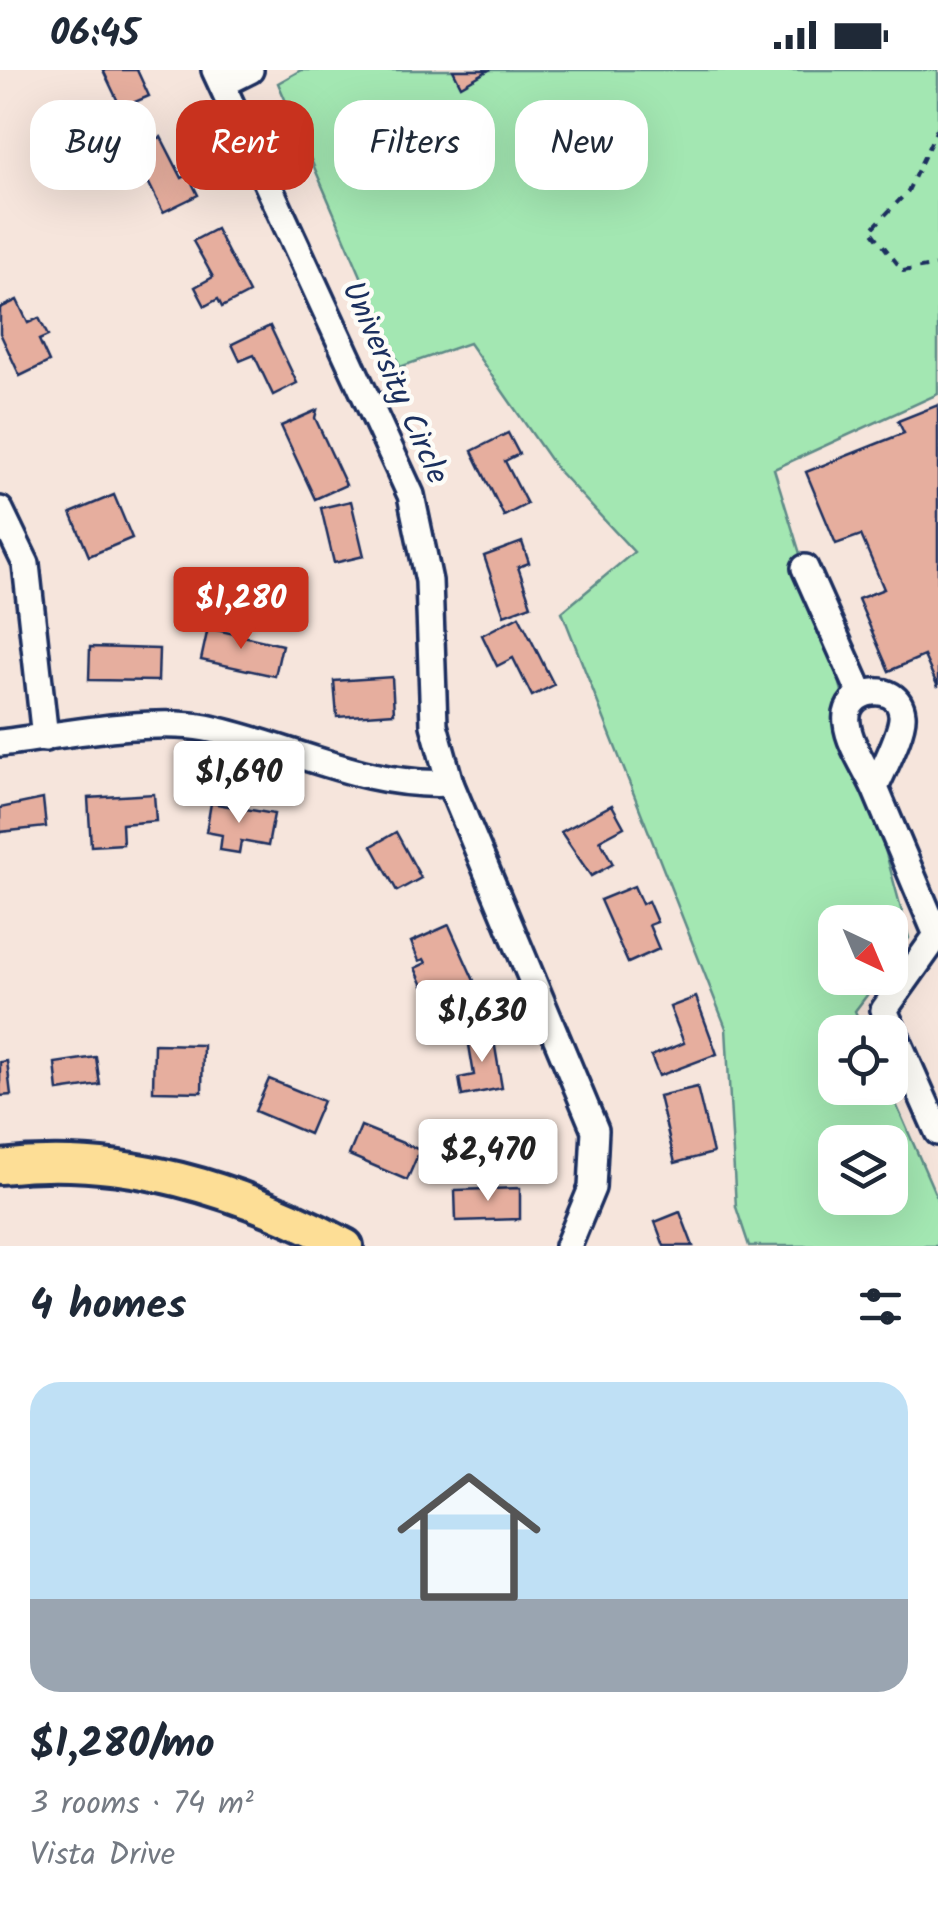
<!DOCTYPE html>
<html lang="en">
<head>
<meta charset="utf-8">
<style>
	body { margin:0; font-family:Kalam,sans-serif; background:#f2f2f3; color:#1f2937; height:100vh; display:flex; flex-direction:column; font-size:38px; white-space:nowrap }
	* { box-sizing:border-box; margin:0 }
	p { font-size:32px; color:#747a83 }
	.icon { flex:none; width:55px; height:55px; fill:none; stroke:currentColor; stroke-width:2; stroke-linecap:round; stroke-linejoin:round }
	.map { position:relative; height:1176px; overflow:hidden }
	.sheet { display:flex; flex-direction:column; background:#fff; flex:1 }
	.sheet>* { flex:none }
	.banner { position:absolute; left:30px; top:30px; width:880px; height:90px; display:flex; gap:20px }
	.needle { width:65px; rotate:136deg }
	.tools { position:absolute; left:818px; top:835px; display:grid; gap:20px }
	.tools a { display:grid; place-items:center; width:90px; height:90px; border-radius:20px; background:#fff; box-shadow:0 10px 40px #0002; font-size:50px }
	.price { position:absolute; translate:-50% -85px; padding:0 22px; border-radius:10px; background:#fff; color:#222; font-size:32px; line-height:65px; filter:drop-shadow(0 2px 5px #0008) }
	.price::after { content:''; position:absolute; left:50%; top:60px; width:30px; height:22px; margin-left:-15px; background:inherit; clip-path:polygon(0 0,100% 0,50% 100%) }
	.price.active { background:#c8321e; color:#fff }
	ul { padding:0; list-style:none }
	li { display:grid; align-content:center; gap:20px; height:530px; padding:0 30px }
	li+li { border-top:2px solid #e0e1e3 }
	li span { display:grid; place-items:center; height:310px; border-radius:30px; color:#555 }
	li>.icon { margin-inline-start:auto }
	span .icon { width:180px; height:180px; fill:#fffc; stroke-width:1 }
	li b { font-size:42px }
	h2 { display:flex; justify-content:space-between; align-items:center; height:120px; padding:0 30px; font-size:42px }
	.chip { padding:0 35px; border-radius:30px; background:#fff; box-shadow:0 10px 40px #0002; font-size:35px; line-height:90px }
	.chip.active { background:#c8321e; color:#fff }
	.status { display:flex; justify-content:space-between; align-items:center; height:70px; padding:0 50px; background:#fff; direction:ltr }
	.status svg { height:28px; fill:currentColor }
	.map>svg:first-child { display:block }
	.green { fill:#a3e7b2; stroke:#5f8b88; stroke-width:2.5; fill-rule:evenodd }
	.building { fill:#e6ae9e; stroke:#1b2f5e; stroke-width:2.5 }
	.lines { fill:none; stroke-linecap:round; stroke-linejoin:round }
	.minor-casing { stroke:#1b2f5e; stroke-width:32 }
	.major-casing { stroke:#1b2f5e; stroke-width:40 }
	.path { stroke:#1b2f5e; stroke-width:4; stroke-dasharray:8 8; stroke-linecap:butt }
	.minor { stroke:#fdfcf7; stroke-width:25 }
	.major { stroke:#fdde96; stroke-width:32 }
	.labels { text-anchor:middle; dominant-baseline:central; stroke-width:9; stroke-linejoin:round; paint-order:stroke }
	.street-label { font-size:32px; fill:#1b2f5e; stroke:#fdfcf7 }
</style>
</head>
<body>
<div class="status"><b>06:45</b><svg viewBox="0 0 49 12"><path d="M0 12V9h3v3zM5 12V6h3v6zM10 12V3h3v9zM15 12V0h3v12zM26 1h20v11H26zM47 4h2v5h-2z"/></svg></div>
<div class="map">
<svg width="938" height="1176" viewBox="0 0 938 1176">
	<rect width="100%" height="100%" fill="#f6e5dc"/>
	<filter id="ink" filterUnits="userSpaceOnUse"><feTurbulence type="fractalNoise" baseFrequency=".01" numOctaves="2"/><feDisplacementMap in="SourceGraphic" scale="20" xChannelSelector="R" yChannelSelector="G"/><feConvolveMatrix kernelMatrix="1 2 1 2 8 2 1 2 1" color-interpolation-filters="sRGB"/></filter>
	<g filter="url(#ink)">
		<path class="green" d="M301,0h637v324l-164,75 66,215 69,254 -19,26v-42h-55v56h45l-25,33 9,21h-29v56h54l49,112v46h-189l-13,-39 -10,-179 -164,-416 72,-60 -78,-84 -87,-125 -69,24 -122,-284zM835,1072h55v56h-55z"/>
		<g class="building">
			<path d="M103,0h34l12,26 -28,12z"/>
			<path d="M453,0h36l-28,16z"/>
			<path d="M161,67l21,41 6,-3 10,20 -35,17 -30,-61z"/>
			<path d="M216,159l33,64 -27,14 -4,-8 -13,7 -10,-19 18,-10 -20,-36z"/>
			<path d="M17,230l11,23 11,-5 9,18 -9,4 10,22 -29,14 -20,-43v-25z"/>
			<path d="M270,256l27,57 -24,12 -19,-40 -14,6 -8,-17z"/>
			<path d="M938,335v282l-14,-31 -35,15 -31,-72 26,-10 -23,-54 -25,9 -30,-72 98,-39 -6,-12z"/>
			<path d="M317,340l-2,8 31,67 -31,14 -34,-73z"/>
			<path d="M508,363l11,21 -14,7 22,43 -23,12 -32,-65z"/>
			<path d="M114,425l18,43 -43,18 -18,-43z"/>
			<path d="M351,431l13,55 -30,7 -13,-55z"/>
			<path d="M522,472l7,21 -11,4 13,38 -27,10 -20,-59z"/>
			<path d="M519,546l35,69 -22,11 -19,-38 -16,8 -15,-31z"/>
			<path d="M208,558l74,17 -7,31 -74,-16z"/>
			<path d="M90,577l69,2 -1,32 -69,-1z"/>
			<path d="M392,607l2,36 -57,4 -3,-36z"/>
			<path d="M154,724l2,27 -34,3 1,20 -32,2 -3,-48z"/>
			<path d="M43,729l3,28 -46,5v-24z"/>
			<path d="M211,733l63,11 -6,32 -27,-5 -2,12 -19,-3 2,-15 -16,-3z"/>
			<path d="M612,735l12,22 -24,13 13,24 -22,12 -30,-44z"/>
			<path d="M396,762l25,46 -24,13 -25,-45z"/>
			<path d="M634,816l8,18 6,-3 9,21 -8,3 10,24 -31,14 -28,-63z"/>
			<path d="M449,855l26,58 -44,20 -16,-35 11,-5 -2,-4 -5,2 -8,-19z"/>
			<path d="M696,927l21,57 -58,22 -8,-20 33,-13 -14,-36z"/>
			<path d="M492,959l10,59 -40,8 -3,-18 15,-3 -7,-42z"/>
			<path d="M154,974l49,1 -1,47 -49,-1z"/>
			<path d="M96,987l4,28 -42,6 -3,-28z"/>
			<path d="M7,991l4,34 -11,1v-34z"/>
			<path d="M269,1009l54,22 -14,33 -54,-23z"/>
			<path d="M697,1017l16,66 -38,10 -16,-67z"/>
			<path d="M361,1056l59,24 -13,30 -58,-25z"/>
			<path d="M520,1118v31l-64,2 -1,-31z"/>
			<path d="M680,1142l13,34h-29l-9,-24z"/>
		</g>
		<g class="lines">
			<g class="minor-casing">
				<g id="minor">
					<path d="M215,0l196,425 18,86 5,144 16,58 145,347 -3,58 -24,58"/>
					<path d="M222,14l28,-14"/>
					<path d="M0,440l26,54 19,174"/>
					<path d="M805,498l56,126"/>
					<path d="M0,673c57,-7 152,-26 206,-15 83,17 158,60 244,55"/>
					<path d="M875,718c-9,-20 -26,-44 -28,-65 -5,-35 51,-44 55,-9 2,16 -20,57 -27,74l62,147"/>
					<path d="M938,864l-54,76 54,122"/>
				</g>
			</g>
			<g class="major-casing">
				<path id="major" d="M0,1097c123,-15 239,22 346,79"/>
			</g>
			<path class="path" d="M938,57l-30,64 -37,39 32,41 35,-6"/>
			<use href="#minor" class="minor"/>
			<use href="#major" class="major"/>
		</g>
	</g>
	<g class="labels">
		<g class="street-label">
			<text transform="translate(394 313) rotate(66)">University Circle</text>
		</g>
	</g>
</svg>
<div class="tools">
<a><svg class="needle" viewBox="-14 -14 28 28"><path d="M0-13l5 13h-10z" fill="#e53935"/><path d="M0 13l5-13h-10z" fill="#747a83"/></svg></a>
<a><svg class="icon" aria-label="locate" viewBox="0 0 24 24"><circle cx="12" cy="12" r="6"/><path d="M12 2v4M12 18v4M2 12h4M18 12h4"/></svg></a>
<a><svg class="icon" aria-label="layers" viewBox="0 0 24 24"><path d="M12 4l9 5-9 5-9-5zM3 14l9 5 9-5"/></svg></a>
</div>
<b class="price active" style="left:241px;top:582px">$1,280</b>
<b class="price" style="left:239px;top:756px">$1,690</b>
<b class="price" style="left:482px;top:995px">$1,630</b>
<b class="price" style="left:488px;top:1134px">$2,470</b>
<div class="banner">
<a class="chip">Buy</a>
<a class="chip active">Rent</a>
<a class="chip">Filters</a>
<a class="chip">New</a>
</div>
</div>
<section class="sheet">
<h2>4 homes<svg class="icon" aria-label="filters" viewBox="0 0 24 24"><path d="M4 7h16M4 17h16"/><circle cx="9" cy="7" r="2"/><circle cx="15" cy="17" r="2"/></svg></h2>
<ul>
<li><span style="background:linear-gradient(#bfe0f5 70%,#9aa5b1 0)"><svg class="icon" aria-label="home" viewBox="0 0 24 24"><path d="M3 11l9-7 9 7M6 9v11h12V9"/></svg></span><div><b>$1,280/mo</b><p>3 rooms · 74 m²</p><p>Vista Drive</p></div></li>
</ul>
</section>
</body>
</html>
